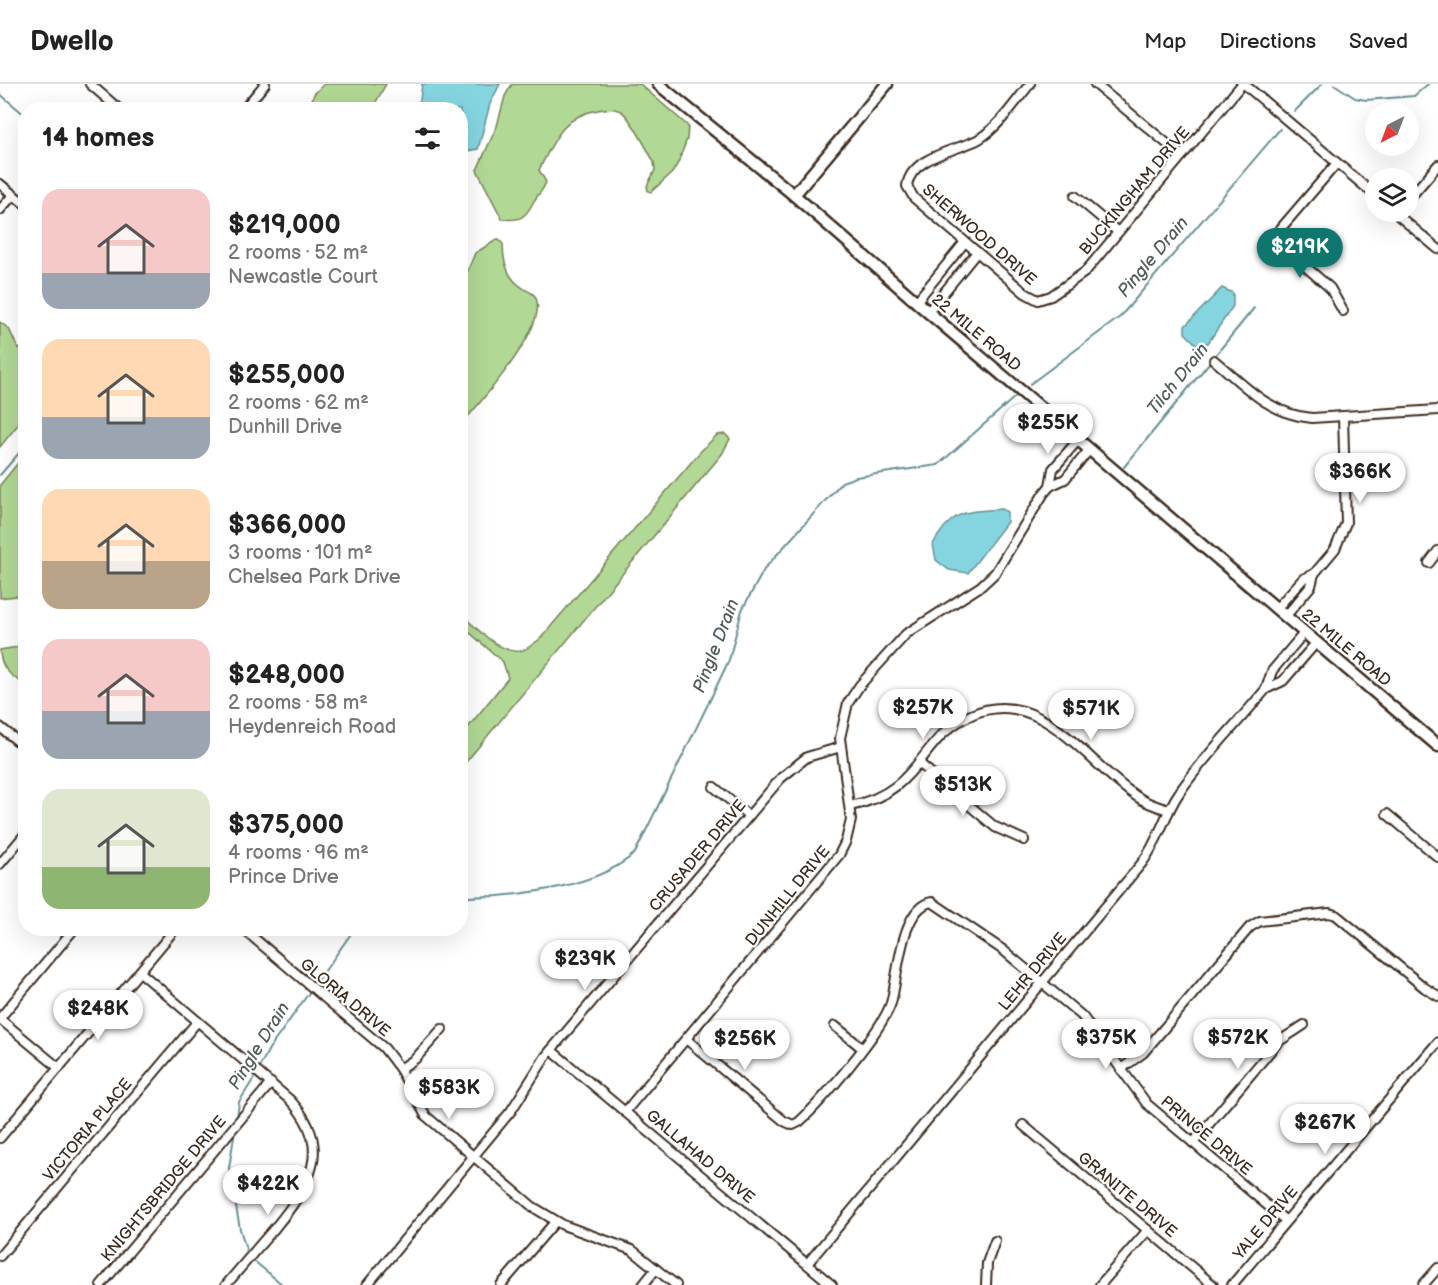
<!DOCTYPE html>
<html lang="en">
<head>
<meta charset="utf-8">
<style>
	body { margin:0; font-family:"Balsamiq Sans",sans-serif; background:#f2f2f2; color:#222; height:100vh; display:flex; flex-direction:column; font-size:22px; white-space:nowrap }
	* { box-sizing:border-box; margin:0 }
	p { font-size:20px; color:#767676 }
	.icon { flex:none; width:33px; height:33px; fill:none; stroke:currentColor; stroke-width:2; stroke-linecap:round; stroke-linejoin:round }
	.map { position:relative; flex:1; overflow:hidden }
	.side { position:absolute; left:18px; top:18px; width:450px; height:834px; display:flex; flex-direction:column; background:#fff; border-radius:24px; box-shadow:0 6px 24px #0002 }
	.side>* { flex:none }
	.needle { width:39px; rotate:222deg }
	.buttons { position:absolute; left:1365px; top:18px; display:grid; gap:12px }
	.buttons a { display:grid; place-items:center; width:54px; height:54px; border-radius:50%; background:#fff; box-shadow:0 6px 24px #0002; font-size:30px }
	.price { position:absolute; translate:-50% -51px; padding:0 14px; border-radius:21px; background:#fff; color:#222; font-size:20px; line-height:39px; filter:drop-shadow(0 2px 3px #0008) }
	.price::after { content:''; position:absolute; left:50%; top:36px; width:18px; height:14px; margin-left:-9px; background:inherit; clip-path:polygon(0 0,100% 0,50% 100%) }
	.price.current { background:#0f766e; color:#fff }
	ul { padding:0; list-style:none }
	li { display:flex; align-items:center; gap:18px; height:150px; padding:0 24px }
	li span { display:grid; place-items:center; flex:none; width:168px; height:120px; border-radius:18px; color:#555 }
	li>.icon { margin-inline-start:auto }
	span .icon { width:72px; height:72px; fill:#fffc; stroke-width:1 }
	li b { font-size:26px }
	h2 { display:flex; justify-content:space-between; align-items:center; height:72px; padding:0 24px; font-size:26px }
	header { display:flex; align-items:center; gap:36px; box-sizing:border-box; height:84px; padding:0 30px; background:#fff; border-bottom:2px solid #e0e0e0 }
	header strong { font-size:28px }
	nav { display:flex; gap:33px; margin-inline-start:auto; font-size:21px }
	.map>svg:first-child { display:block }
	.green { fill:#b1d894; stroke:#768159; stroke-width:1.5 }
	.water { fill:#85d5e1; stroke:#679193; stroke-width:1.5 }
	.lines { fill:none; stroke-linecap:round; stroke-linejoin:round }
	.stream { stroke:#679193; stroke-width:2 }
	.street-casing { stroke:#3b2a1e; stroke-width:12 }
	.secondary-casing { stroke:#3b2a1e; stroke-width:15 }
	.street { stroke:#fff; stroke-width:8 }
	.secondary { stroke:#fff; stroke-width:10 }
	.labels { text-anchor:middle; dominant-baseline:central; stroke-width:4.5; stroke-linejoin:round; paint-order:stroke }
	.street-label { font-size:16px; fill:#3b2a1e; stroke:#fff }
	.water-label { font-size:18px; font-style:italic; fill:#515d58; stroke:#fff }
</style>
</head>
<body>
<header>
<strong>Dwello</strong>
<nav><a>Map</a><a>Directions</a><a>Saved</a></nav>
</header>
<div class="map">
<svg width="1438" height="1201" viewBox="0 0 1438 1201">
	<rect width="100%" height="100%" fill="#fff"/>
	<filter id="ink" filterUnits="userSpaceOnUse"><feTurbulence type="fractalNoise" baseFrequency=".0167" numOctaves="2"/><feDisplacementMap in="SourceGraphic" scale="12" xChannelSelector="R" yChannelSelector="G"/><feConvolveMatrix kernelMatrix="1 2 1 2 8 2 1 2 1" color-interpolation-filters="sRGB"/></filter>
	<g filter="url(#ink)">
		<g class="green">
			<path d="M324,0h62l-14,25h-63l5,-15z"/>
			<path d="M512,0h128l48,42 -1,13 -9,24 -6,10 -21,19 -3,-1 -1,-5 8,-16 -1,-8c-6,-11 -24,-46 -33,-51 -7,-3 -16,-3 -23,-1 -36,6 -44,31 -59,60l7,12c-3,9 -9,13 -13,21 -8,15 -13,18 -31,16l-25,-49 20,-44 8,-30z"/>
			<path d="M498,155l5,5c0,17 5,35 20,44 4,3 9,4 12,8 17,28 -56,107 -74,129v-138l14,-34z"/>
			<path d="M0,238l9,7 9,19 8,2 -1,66 -25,31z"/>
			<path d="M725,350l5,5 -8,15 -261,314v-32l47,-58 -5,-16 -42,-37v-11c14,12 38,40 59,37 7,-1 14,-8 20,-12l160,-187 17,-17z"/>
			<path d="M25,370v141l-25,3v-113z"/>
			<path d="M25,562h1l-1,39c-14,-9 -25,-17 -25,-35z"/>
		</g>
		<g class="water">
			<path d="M422,0h78l-10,20 -12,45 -11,2 -6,18 -1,-59 -88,-1 19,-4 23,1 6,-6z"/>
			<path d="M1222,204l11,5v13l-25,37 -12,1 -11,-11v-7z"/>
			<path d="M1002,425l5,3v10l-39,51 -19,-3 -13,-10 -3,-16c20,-35 32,-32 69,-35z"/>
		</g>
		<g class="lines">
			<g class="stream">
				<path d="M1334,0l21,14 11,2 48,-4 14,-12"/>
				<path d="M0,10l26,22"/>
				<path d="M1295,27l27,-27"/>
				<path d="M1030,300l90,-67 160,-188"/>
				<path d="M1124,383l130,-159"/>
				<path d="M0,391l26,-30"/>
				<path d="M1116,395l90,78"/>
				<path d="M1215,481l30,26"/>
				<path d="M460,815c12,-4 26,-2 38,-3 44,-4 104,-13 137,-43l75,-153 19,-40 13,-50 23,-42 77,-86 14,-5 82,-12 77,-68"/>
				<path d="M372,844l27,3 4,-3"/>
				<path d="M315,901l40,-57"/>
				<path d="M258,986l11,-21 42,-59"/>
				<path d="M237,1034l2,-16 17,-27"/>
				<path d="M235,1046l-6,38 11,61 8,27 35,29"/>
			</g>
			<g class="street-casing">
				<g id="street">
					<path d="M90,0l30,26"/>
					<path d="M1030,0c-15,18 -30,42 -51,55 -22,12 -68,17 -72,47l7,12 111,95 13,7 13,-4 34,-24 157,-188"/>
					<path d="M1095,0l87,72"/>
					<path d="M1244,0l132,112"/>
					<path d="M243,26l22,-26"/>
					<path d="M1337,79l-61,71 5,11 49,43 13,23"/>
					<path d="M0,100l26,21"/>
					<path d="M1075,112l43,36"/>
					<path d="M1408,116l30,-35"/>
					<path d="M0,126l13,-15"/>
					<path d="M1394,128l44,37"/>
					<path d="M916,218l49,-60"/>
					<path d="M928,228l49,-60"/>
					<path d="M1214,276c30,25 56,55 98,58l126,-8"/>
					<path d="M1050,402l3,-17 25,-29"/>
					<path d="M1429,479l9,-12"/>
					<path d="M1276,525l27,-30 11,-5"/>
					<path d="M1285,533l26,-31 3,-12 21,-25 11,-26 -3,-107"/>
					<path d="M1266,605l6,-18 32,-38"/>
					<path d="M0,643l26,21"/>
					<path d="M919,679l76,64 29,13"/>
					<path d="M714,703l35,29"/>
					<path d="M850,722c72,-14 68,-68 121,-91 69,-31 115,48 165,81 10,7 22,11 33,14"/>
					<path d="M1387,730l51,43"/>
					<path d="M0,780l26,-31"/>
					<path d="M242,844l142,120 16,21 26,47 107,91 30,18 69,25 44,35"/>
					<path d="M140,888l150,128c45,48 19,86 -16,129 -16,18 -32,37 -48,56"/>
					<path d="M0,934l75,-90"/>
					<path d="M0,935l59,49"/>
					<path d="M835,942l27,22"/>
					<path d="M686,955l98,82 9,4 6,-3c23,-21 83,-91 92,-119 7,-24 9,-96 41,-101l71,48 79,66 65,88 139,117"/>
					<path d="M551,966l281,235"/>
					<path d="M400,985l15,-10 27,-30"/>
					<path d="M1121,985l22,-16 107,-126 10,-6 69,-8 7,2 89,73 13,8"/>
					<path d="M625,1028l214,-257 7,-14 5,-21 -11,-82 8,-35 12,-18 46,-51 75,-48 14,-13 49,-80 6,-7 15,-7 24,-29"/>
					<path d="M1023,1041l190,160"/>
					<path d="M0,1054l176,-210"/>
					<path d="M1193,1059l85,-101 26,-17"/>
					<path d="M0,1172l197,-234"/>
					<path d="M807,1180l335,-401c17,-22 22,-48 37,-70 25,-37 59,-70 87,-104l17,-8 33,-38"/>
					<path d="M101,1201l170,-202"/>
					<path d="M367,1201l144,-174 35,-55 235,-278 26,-21 34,-10"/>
					<path d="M501,1201l54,-63"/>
					<path d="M643,1201l13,-16"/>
					<path d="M986,1201l1,-22 8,-22"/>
					<path d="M1100,1201l48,-55"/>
					<path d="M1232,1201l206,-243"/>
					<path d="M1423,1201l15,-17"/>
				</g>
			</g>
			<g class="secondary-casing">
				<g id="secondary">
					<path d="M658,0l136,111 134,117 510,434"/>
					<path d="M794,111l93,-111"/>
				</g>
			</g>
			<use href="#street" class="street"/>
			<use href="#secondary" class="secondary"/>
		</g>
	</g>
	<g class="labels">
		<g class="street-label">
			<text transform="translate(1135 107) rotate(-50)">BUCKINGHAM DRIVE</text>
			<text transform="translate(979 151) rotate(41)">SHERWOOD DRIVE</text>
			<text transform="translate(976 249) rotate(40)">22 MILE ROAD</text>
			<text transform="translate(1346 564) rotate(40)">22 MILE ROAD</text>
			<text transform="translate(698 772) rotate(-50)">CRUSADER DRIVE</text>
			<text transform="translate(788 812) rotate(-51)">DUNHILL DRIVE</text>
			<text transform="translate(1033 888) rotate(-50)">LEHR DRIVE</text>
			<text transform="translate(345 914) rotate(40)">GLORIA DRIVE</text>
			<text transform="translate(88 1046) rotate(-50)">VICTORIA PLACE</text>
			<text transform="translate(1206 1052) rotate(40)">PRINCE DRIVE</text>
			<text transform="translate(700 1073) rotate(40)">GALLAHAD DRIVE</text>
			<text transform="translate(164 1105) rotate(-50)">KNIGHTSBRIDGE DRIVE</text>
			<text transform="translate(1127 1111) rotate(40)">GRANITE DRIVE</text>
			<text transform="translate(1266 1139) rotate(-50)">YALE DRIVE</text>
		</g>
		<g class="water-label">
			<text transform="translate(1153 173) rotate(-50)">Pingle Drain</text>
			<text transform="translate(1178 295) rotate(-51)">Tilch Drain</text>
			<text transform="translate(716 562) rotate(-69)">Pingle Drain</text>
			<text transform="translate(259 962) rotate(-58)">Pingle Drain</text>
		</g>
	</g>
</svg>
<div class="buttons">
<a><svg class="needle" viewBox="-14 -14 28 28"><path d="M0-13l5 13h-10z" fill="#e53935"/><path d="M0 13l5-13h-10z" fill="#767676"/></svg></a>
<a><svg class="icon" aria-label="layers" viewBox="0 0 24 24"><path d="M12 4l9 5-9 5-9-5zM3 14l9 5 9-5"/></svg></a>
</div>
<b class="price current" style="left:1300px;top:195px">$219K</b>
<b class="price" style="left:1048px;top:371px">$255K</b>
<b class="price" style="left:1360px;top:420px">$366K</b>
<b class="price" style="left:923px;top:656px">$257K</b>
<b class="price" style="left:1091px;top:657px">$571K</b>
<b class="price" style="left:963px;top:733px">$513K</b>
<b class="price" style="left:585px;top:907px">$239K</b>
<b class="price" style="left:98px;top:957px">$248K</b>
<b class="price" style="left:1106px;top:986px">$375K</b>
<b class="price" style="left:1238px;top:986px">$572K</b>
<b class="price" style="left:745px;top:987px">$256K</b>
<b class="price" style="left:449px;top:1036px">$583K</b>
<b class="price" style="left:1325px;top:1071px">$267K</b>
<b class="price" style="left:268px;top:1132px">$422K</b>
<section class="side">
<h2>14 homes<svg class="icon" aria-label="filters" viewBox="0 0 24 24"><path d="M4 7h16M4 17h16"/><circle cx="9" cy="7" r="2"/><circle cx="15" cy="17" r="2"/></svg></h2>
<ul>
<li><span style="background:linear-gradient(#f6c9c9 70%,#9aa5b1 0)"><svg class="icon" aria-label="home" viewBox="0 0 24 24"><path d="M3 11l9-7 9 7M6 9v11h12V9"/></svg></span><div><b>$219,000</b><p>2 rooms · 52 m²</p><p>Newcastle Court</p></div></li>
<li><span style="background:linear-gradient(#ffd9b3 65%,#9aa5b1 0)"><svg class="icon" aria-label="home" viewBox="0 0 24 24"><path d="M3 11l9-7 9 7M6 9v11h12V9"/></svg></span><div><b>$255,000</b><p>2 rooms · 62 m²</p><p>Dunhill Drive</p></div></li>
<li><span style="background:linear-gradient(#ffd9b3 60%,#b9a48a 0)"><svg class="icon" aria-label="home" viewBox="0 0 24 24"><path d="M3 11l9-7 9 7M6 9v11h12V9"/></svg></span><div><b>$366,000</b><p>3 rooms · 101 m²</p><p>Chelsea Park Drive</p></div></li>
<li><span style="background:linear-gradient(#f6c9c9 60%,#9aa5b1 0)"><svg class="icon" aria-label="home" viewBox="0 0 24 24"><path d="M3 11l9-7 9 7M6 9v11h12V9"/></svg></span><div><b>$248,000</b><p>2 rooms · 58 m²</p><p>Heydenreich Road</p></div></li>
<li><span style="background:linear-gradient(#dfe7d0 65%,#8fb573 0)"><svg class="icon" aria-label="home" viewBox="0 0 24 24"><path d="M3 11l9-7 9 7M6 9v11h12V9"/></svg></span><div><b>$375,000</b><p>4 rooms · 96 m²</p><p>Prince Drive</p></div></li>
</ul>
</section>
</div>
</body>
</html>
